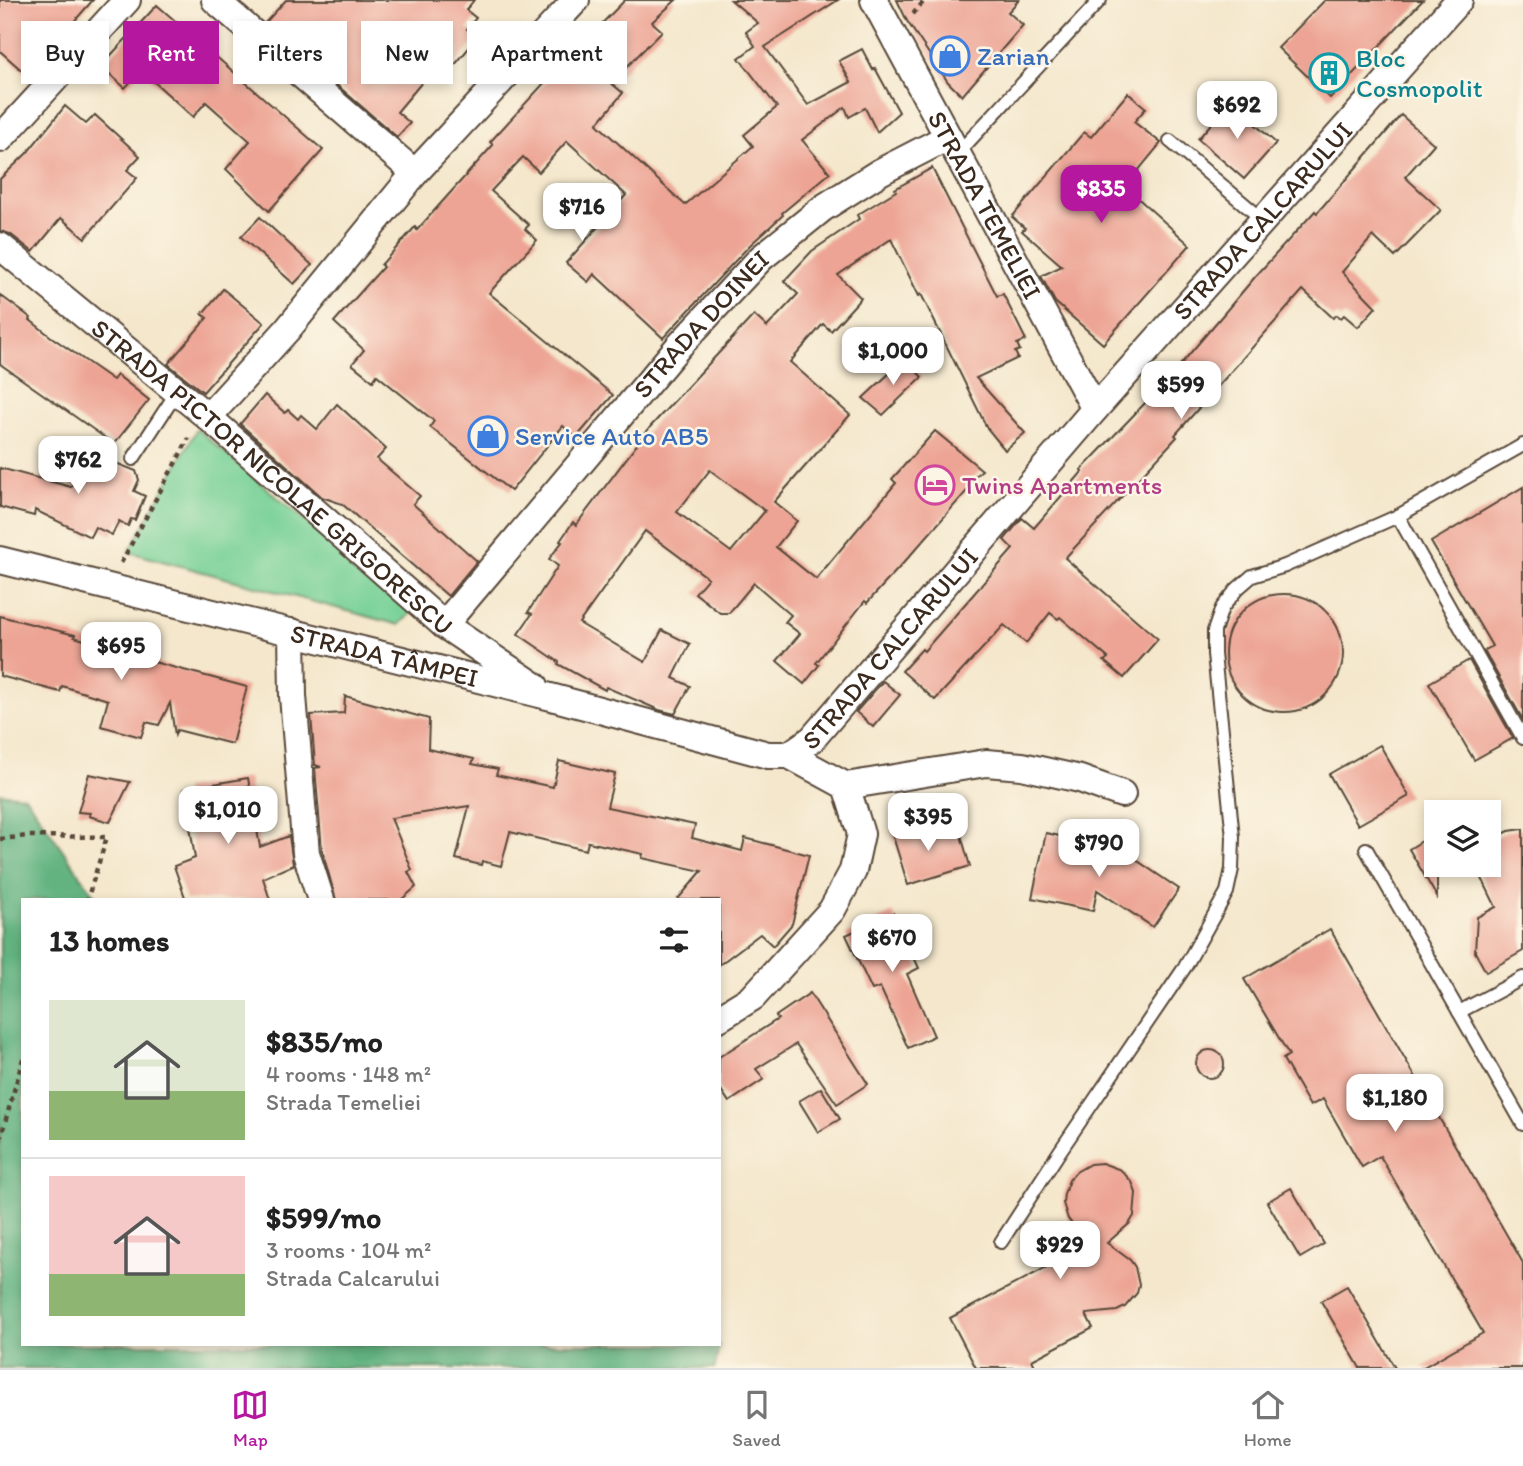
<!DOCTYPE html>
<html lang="en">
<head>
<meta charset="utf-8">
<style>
	body { margin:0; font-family:Itim,sans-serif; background:#f2f2f2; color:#222; height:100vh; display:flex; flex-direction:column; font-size:26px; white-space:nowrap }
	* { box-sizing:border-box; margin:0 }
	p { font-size:23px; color:#767676 }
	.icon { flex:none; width:38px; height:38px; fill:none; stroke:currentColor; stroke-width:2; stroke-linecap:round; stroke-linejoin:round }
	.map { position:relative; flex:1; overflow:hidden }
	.side { position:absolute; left:21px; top:898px; width:700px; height:448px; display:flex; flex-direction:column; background:#fff; border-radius:0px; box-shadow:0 4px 10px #0003 }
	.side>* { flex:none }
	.guide { position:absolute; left:21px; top:21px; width:700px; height:63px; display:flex; gap:14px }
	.buttons { position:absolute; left:1424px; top:800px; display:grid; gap:14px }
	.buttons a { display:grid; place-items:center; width:77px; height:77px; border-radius:0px; background:#fff; box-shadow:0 4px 10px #0003; font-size:35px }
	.price { position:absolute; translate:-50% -60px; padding:0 16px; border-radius:14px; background:#fff; color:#222; font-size:23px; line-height:46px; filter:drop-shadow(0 2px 4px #0008) }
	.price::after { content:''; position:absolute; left:50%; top:42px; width:21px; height:16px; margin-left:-10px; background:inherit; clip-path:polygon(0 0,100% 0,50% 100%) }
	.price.selected { background:#b5179e; color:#fff }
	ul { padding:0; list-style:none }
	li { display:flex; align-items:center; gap:21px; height:175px; padding:0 28px }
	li+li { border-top:2px solid #e0e0e0 }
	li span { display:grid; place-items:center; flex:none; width:196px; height:140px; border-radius:0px; color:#555 }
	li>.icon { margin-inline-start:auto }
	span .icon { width:84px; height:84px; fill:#fffc; stroke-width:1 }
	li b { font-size:30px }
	h2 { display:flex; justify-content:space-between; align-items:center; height:84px; padding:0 28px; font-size:30px }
	.chip { padding:0 24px; border-radius:0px; background:#fff; box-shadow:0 4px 10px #0003; font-size:24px; line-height:63px }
	.chip.selected { background:#b5179e; color:#fff }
	.tabs { display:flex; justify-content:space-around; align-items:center; height:98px; border-top:2px solid #e0e0e0; background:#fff; font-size:19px; color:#767676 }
	.tabs a { display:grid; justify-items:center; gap:4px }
	.tabs .selected { color:#b5179e }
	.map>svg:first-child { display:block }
	.green { fill:#78d197; stroke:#5a7e5a; stroke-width:2 }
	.forest { fill:#62b380; stroke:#4e6e4f; stroke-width:2 }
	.building { fill:#eda494; fill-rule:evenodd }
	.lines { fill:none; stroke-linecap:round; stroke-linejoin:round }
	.service-casing { stroke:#574638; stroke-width:16 }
	.minor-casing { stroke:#574638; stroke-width:30 }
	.path { stroke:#574638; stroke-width:4.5; stroke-dasharray:5 5; stroke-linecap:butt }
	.service { stroke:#fff; stroke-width:12 }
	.minor { stroke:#fff; stroke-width:26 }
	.labels { text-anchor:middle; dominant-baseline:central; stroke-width:5; stroke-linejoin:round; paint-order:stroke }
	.shop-label { font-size:26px; fill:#366cbe; stroke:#fcf5e5; text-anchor:start }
	.culture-label { font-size:26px; fill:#0d838f; stroke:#fcf5e5; text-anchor:start }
	.street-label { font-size:26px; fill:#3b2a1e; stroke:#fcf5e5 }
	.hotel-label { font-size:26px; fill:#b23c85; stroke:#fcf5e5; text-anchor:start }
</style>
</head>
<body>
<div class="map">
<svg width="1523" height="1368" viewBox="0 0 1523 1368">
	<rect width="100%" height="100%" fill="#fcf5e5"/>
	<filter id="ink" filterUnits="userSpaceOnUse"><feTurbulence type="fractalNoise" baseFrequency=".0143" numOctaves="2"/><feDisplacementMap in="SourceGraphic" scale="14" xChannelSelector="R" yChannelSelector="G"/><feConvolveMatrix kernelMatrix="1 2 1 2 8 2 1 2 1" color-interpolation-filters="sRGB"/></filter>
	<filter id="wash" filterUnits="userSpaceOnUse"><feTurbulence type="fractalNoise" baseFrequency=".00686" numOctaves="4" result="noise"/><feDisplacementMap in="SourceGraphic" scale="28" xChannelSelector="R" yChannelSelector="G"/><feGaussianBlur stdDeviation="1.57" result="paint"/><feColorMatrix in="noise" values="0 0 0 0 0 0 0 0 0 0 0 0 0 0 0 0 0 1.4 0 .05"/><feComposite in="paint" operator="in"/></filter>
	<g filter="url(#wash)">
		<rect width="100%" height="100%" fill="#f4e7cc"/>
		<path class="green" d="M197,429l215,183 -13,13 -270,-73z"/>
		<path class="forest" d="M0,793l25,3 72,103 -74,1v444h690l6,2 -4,22h-715z"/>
		<g id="blocks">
			<g class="building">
				<path d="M0,0h93l-66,75 -27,-24z"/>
				<path d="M286,0h188l-8,10 10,8 -9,11 11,8 -34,41 -11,-9 -36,43 13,11 -13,14 -132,-114z"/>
				<path d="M625,0h51l-24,22 10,9 -51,52 12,10 -26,31 88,81 68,-59 -9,-11 33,-28 -38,-49 16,-12 -9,-14 12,-9 -27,-23h107l-73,47 43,58 43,-23 -12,-21 23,-12 11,21 2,-2 24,44 -22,20 -12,-24 -16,9 -4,-10 -43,33 28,33 -48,40 1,2 -33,30 -87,93 -69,-64 -6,8 -22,-19 60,-68 -59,-54 -28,31 -16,-15 -32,34 38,34 -4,4 12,11 -48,53 124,102 -37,43 -13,-12 -52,65 -81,-64 4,-6 -57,-46 -4,6 -21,-17 12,-14 -30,-28 49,-55 -2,-2 34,-38 2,3 76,-85 -3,-3 57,-62 -1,-1 26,-31 3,3z"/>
				<path d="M897,0h122l-11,12 15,13 -61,71 -14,-14 -41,-61z"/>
				<path d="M1325,0h98l-93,98 -52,-50z"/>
				<path d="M157,5l166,145 -54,61 -43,-42 24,-28 -44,-39 -13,15 -52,-47 -16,18 -24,-22z"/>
				<path d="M1128,93l18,15 -12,14 27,21 -29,35 6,5 -7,9 59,53 -87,99 -48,-42 -14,-26 21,-10 -40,-35 3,-3 -13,-11 72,-85 7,5z"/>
				<path d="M1230,102l46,41 -32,36 -46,-40z"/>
				<path d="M65,106l21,18 9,-9 45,41 -13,14 10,8 -52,60 -24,-20 -28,34 -23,-18 -10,-3v-52l27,-26z"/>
				<path d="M1401,115l33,29 -29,33 36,33 -46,47 -22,-21 -31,36 34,35 -18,20 -14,-12 -3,3 -4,-3 -4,3 -30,-28 -128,145 2,2 -112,121 93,81 -34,39 -20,-17 4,-3 -48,-41 -2,2 -8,-6 -24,30 -22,-18 -69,75 -33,-29 20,-22 2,2 89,-102 -9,-9 18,-22 12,10 48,-56 -1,-2 89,-93 85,-100 60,-66 2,2z"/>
				<path d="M932,168l65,128 6,-2 23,46 -9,4 3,6 -5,2 3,6 -42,20 49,55 -20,17 -18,-22 -66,-134 -2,2 -28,-57 -53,36 23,23 -30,33 -8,-7 -33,38 60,53 -76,87 23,19 -21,26 40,32 80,-96 -4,-4 43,-48 47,39 -13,11 4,3 -66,75 -40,44 -2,-2 -49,62 3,2 -15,19 -27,-23 23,-27 -15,-12 6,-7 -37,-32 -25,30h-9l-25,-20 13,-15 -63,-47 -66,92 66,39 17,-32 28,14 -17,34 17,8 -15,28 -16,-4 -53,-23 -1,3 -47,-26 1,-2 -41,-28 14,-20 -4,-2 30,-46 -9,-7 13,-17 -2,-1 13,-19 3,3 75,-99 103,-111 13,12 31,-33 -14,-13 28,-30 47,-32 -2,-4 39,-24 -1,-2zM710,470l55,41 -34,41 -54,-40z"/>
				<path d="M260,217l52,48 -18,19 -53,-47z"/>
				<path d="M223,289l41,34 -61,69 -35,-28 39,-46 -5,-4z"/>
				<path d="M0,295l31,23 -1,2 20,16 63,44 4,-5 32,25 -35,44 -114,-80z"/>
				<path d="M905,359l17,18 -39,38 -20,-17z"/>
				<path d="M265,395l20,18 3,-3 10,9 3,-4 16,14 20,-25 49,45 -9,10 43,37 -7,8 64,57 -29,35 -106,-92 -20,-7 -82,-73z"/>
				<path d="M88,452l48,19 3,9 -5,11 11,5 -10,24 -4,-1 -3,7 -9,-5 -7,14 -17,-8 -5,10 -55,-27 -1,6 -34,-9v-39l71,19z"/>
				<path d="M1523,487v233l-39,-69 8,-5 -61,-104z"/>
				<circle cx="1284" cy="653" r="59"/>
				<path d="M0,616l75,19 -1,2 51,15 -1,2 123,33 -15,57 -55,-14 -2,5 -5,-32 -11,22 -13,-3 -5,15 -40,-11 7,-26 -46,-14 -2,6 -60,-16z"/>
				<path d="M1469,660l44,78 -39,22 -45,-77z"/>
				<path d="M883,681l17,14 -27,32 -17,-15z"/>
				<path d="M345,696l84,23 -1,30 46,10 -2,5 26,5 -2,6 57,12 6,-26 56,13 -8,33 88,18 -3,13 50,13 3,-13 64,17 -17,69 -19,22 -13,-12 -41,31v-65h-42l25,-29 -60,-13 1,-4 -55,-12 -2,8 -76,-18 -9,34 -19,-5 -1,4 -25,-6 13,-53 -78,12 21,52 -4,2 8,15 -15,13h-65l-14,-50 -7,-82 6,-1 -6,-2 -4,-50 33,-2z"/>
				<path d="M1380,745l29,51 -51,29 -29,-51z"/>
				<path d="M89,774l41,8 -20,40 -21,-6 1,-3 -12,-1z"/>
				<path d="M248,778l12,69 29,-11 4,29 -30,13 7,22h-84l-12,-34 21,-8 -11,-69z"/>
				<path d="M921,821l6,21 33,-10 10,34 -62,19 -17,-55z"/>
				<path d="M1523,829v122l-37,21 -11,-20 2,-35 19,-10 -21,-43h14v-22l5,-4 15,-7z"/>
				<path d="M1437,832v65l-28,-48z"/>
				<path d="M1046,833l74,16 59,40 -26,38 -56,-37 -4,21 -61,-13z"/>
				<path d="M893,913l26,55 -12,6 27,62 -26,12 -28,-61 -8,3 -26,-55z"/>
				<path d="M1330,929l193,334v105h-101l61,-35 -103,-177 -18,11 -39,-68 -13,7 -27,-47 6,-4 -45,-76z"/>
				<path d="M810,993l58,91 -31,20 -41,-60 -40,25 8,10 -35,23 -10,-15v-30l59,-38 -2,-3z"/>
				<circle cx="1210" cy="1064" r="14"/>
				<path d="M821,1088l19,31 -22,13 -19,-31z"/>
				<path d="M1102,1163l19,7 11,12 4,11 -2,23 -5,8 -22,19 23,17 5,7 4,18 -2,8 -12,14 -8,4 -31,3 7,14 -61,32 4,8h-60l-26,-50 139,-73 -21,-26 -5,-16 1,-9 5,-14 7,-8 14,-8z"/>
				<path d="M1291,1188l33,56 -24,14 -33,-56z"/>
				<path d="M1347,1286l48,82h-35l-39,-67z"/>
			</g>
		</g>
	</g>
	<g filter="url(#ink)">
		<use href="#blocks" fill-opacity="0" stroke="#574638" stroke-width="2"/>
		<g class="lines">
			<g class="service-casing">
				<g id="service">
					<path d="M1170,141l93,79"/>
					<path d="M957,154l143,-154"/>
					<path d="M133,459l44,-67"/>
					<path d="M1398,516l125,222"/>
					<path d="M1366,849l157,275"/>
					<path d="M1459,1012l64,-34"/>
					<path d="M1001,1242l59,-91 125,-184 42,-75 5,-23 1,-32 -19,-183v-23l8,-23 15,-19 15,-13 33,-10 113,-50 125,-71"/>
				</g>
			</g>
			<g class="minor-casing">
				<g id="minor">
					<path d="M215,0l200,173"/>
					<path id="s1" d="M874,0l221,409"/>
					<path d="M0,139l127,-139"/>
					<path id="s2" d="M0,246l208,171 236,208 91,61"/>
					<path d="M208,417l79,-87 128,-157 161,-173"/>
					<path id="s3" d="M0,560l551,137 217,58h21l23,-16 283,-330 364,-409"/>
					<path id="s4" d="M444,625l235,-279 82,-88 62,-50 57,-36 68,-35"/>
					<path d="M292,632l1,64 13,157 15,47"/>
					<path d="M846,786l140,-23 36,3 58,13 42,15"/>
					<path d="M719,1018l34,-21 79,-87 21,-39 8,-37 -15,-48 -57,-31"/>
				</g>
			</g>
			<g class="path">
				<path d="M913,14l12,-14"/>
				<path d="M121,563l68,-125"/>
				<path d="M0,839l28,-3 79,1 -20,63"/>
				<path d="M0,1140l23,-81"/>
			</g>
			<use href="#service" class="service"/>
			<use href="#minor" class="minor"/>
		</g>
	</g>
	<defs>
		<g id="shop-ring" transform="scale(2.0125)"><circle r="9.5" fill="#fcf5e5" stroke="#3f7fe0" stroke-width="1.5"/><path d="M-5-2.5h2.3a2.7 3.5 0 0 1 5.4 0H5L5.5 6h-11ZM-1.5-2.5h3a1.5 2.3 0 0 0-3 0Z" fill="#3f7fe0"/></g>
		<g id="building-ring" transform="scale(2.0125)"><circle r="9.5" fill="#fcf5e5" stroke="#0f9aa8" stroke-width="1.5"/><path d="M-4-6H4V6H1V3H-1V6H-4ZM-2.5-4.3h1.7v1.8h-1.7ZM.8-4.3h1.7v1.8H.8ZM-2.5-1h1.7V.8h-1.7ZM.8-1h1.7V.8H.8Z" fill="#0f9aa8"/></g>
		<g id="hotel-ring" transform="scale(2.0125)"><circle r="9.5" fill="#fcf5e5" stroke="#d1479c" stroke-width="1.5"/><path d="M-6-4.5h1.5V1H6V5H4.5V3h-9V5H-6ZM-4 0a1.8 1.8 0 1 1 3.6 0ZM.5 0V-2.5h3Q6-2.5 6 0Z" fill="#d1479c"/></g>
	</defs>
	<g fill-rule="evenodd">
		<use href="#shop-ring" x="950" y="56"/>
		<use href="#building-ring" x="1329" y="73"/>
		<use href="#shop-ring" x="488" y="436"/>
		<use href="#hotel-ring" x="935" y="485"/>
	</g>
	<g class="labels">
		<g class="shop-label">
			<text x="977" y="56">Zarian</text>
			<text x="515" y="436">Service Auto AB5</text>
		</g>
		<g class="culture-label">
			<text x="1356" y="58">Bloc<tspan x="1356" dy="30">Cosmopolit</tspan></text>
		</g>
		<g class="street-label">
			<text stroke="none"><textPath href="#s1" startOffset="233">STRADA TEMELIEI</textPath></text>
			<text stroke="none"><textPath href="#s3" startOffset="1528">STRADA CALCARULUI</textPath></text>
			<text stroke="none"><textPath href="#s4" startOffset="396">STRADA DOINEI</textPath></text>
			<text stroke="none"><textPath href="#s2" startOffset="357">STRADA PICTOR NICOLAE GRIGORESCU</textPath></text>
			<text stroke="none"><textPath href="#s3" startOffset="961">STRADA CALCARULUI</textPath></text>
			<text stroke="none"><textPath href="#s3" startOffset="396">STRADA TÂMPEI</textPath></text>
		</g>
		<g class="hotel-label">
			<text x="962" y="485">Twins Apartments</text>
		</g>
	</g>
</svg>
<div class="buttons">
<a><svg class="icon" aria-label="layers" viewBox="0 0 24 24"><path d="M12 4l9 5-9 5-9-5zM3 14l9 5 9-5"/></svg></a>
</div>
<b class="price" style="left:1237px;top:141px">$692</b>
<b class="price selected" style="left:1101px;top:225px">$835</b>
<b class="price" style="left:582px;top:243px">$716</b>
<b class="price" style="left:893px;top:387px">$1,000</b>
<b class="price" style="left:1181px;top:421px">$599</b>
<b class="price" style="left:78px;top:496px">$762</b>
<b class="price" style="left:121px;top:682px">$695</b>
<b class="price" style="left:228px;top:846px">$1,010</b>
<b class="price" style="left:928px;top:853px">$395</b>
<b class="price" style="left:1099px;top:879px">$790</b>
<b class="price" style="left:892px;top:974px">$670</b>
<b class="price" style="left:1395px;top:1134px">$1,180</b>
<b class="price" style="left:1060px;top:1281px">$929</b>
<div class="guide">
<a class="chip">Buy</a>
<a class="chip selected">Rent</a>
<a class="chip">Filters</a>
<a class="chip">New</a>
<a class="chip">Apartment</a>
</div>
<section class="side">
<h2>13 homes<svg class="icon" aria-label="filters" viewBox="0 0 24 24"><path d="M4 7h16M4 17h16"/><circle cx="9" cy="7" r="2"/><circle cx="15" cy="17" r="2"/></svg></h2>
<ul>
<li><span style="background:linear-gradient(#dfe7d0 65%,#8fb573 0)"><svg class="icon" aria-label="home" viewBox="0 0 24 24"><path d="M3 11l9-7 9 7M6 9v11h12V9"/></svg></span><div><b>$835/mo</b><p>4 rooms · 148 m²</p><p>Strada Temeliei</p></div></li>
<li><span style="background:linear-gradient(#f6c9c9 70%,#8fb573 0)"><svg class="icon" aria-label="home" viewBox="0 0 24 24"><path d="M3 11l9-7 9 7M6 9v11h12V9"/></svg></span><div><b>$599/mo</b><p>3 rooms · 104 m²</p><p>Strada Calcarului</p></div></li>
</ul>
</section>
</div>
<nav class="tabs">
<a class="selected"><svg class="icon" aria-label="map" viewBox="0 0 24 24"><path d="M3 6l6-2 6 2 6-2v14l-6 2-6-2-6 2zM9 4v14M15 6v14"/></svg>Map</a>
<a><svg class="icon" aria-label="saved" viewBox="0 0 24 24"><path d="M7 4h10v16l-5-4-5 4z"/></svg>Saved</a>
<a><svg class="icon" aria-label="home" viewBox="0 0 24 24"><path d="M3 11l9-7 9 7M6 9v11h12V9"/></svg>Home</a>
</nav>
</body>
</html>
